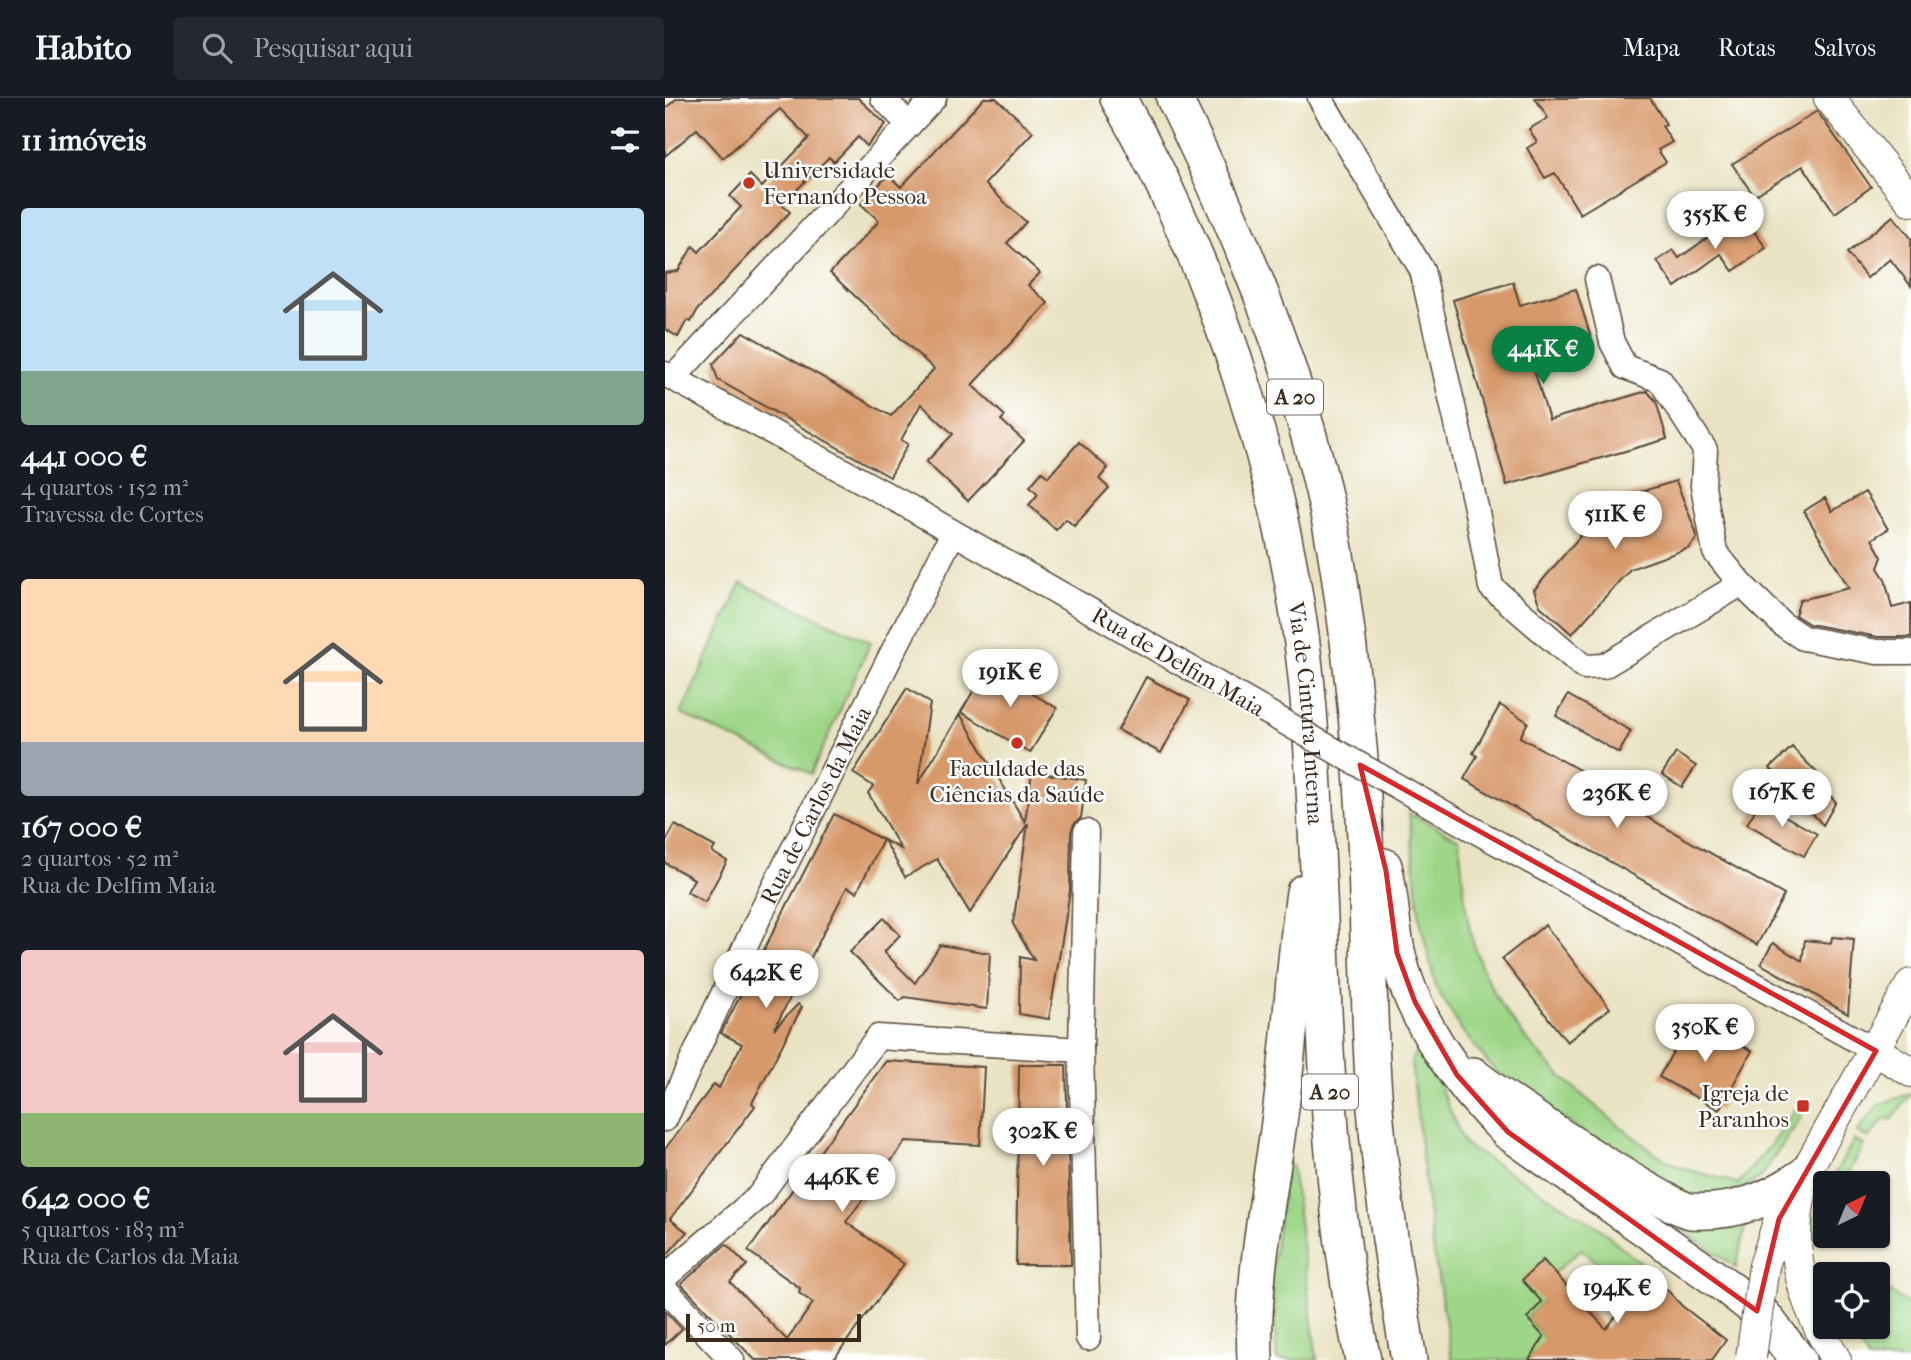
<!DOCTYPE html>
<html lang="pt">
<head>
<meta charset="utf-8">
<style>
	body { margin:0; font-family:"IM FELL French Canon",serif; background:#242831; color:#f1f3f6; height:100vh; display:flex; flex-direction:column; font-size:26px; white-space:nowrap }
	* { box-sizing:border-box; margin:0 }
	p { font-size:23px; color:#9ea1a6 }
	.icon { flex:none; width:38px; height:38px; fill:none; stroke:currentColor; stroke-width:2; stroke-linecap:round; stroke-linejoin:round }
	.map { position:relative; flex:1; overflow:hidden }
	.panel { display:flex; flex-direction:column; background:#171b24; width:665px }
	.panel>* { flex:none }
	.needle { width:46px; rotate:43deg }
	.controls { position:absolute; left:1148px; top:1073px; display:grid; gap:14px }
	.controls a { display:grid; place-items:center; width:77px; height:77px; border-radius:7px; background:#171b24; box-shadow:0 2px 5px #0004; font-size:35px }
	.scale { position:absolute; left:21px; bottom:18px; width:175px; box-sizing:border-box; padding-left:7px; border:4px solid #3b2a1e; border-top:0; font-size:19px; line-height:24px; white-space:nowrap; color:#3b2a1e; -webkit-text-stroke:5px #fff; paint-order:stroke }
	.price { position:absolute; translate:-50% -60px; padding:0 16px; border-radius:24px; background:#fff; color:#222; font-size:23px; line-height:46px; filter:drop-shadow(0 2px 4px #0008) }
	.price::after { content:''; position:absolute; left:50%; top:42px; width:21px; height:16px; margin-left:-10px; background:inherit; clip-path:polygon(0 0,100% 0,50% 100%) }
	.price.active { background:#0b8043; color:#fff }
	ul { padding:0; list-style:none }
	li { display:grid; align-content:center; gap:14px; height:371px; padding:0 21px }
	li span { display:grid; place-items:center; height:217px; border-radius:7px; color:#555 }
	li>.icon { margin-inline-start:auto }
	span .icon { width:126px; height:126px; fill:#fffc; stroke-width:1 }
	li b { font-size:30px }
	h2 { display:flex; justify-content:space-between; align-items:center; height:84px; padding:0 21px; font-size:30px }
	header { display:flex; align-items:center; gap:42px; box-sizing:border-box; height:98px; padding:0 35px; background:#171b24; border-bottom:2px solid #363941 }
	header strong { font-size:33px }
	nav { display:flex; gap:38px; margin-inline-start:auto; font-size:24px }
	.search { width:490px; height:63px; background:#242831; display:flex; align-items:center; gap:18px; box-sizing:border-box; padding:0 24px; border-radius:7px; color:#9ea1a6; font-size:26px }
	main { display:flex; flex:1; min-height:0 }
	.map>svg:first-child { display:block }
	.green { fill:#9ed688; stroke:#6c8053; stroke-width:2 }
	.building { fill:#d7996a }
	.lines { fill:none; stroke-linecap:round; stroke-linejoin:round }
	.minor-casing { stroke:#554637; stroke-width:27 }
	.major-casing { stroke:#554637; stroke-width:32 }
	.highway-casing { stroke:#554637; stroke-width:38 }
	.minor { stroke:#fff; stroke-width:24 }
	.major { stroke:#fff; stroke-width:30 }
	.highway { stroke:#fff; stroke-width:35 }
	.minor-bridge-casing { stroke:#554637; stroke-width:27; stroke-linecap:butt }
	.major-bridge-casing { stroke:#554637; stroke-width:32; stroke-linecap:butt }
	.minor-bridge { stroke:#fff; stroke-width:24 }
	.major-bridge { stroke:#fff; stroke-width:30 }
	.marked { fill:none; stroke:#d62828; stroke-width:5; stroke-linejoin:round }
	.poi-dot { fill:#c8321e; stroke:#fff; stroke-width:2.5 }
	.labels { text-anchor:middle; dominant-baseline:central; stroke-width:5; stroke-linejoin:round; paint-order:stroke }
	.shield { fill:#fff; stroke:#766a62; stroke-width:2 }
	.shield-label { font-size:21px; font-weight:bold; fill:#3b2a1e }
	.poi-label { font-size:23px; fill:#3b2a1e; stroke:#fff; text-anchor:start }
	.street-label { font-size:23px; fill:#3b2a1e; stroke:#fff }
</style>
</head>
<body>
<header>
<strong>Habito</strong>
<div class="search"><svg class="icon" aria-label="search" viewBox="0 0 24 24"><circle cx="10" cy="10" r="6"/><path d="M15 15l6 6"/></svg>Pesquisar aqui</div>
<nav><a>Mapa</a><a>Rotas</a><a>Salvos</a></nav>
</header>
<main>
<section class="panel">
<h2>11 imóveis<svg class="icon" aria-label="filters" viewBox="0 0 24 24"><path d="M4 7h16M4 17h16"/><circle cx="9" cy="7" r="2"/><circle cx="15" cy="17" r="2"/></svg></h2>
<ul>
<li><span style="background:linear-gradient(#bfe0f5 75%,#7fa58c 0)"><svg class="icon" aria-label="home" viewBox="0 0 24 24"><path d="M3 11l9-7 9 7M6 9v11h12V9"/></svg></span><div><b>441 000 €</b><p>4 quartos · 152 m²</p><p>Travessa de Cortes</p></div></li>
<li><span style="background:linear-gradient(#ffd9b3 75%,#9aa5b1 0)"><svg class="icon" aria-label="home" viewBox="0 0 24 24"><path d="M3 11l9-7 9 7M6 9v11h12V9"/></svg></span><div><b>167 000 €</b><p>2 quartos · 52 m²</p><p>Rua de Delfim Maia</p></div></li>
<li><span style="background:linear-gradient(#f6c9c9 75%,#8fb573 0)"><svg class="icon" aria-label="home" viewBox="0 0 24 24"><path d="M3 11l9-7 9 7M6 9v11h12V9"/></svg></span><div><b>642 000 €</b><p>5 quartos · 183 m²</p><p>Rua de Carlos da Maia</p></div></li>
</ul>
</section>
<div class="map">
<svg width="1246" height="1262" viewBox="0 0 1246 1262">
	<rect width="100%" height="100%" fill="#fff"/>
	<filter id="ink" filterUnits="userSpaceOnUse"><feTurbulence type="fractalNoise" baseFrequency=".0143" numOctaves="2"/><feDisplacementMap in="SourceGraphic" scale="14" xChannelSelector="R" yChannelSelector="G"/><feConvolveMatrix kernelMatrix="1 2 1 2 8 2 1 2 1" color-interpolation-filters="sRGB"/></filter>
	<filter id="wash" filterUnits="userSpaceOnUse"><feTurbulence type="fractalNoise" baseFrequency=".00686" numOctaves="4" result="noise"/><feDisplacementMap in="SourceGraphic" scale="28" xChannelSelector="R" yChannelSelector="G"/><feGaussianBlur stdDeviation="1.57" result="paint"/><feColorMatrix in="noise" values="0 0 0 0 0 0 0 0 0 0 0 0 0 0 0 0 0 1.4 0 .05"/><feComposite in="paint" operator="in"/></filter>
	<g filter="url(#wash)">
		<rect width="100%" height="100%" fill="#e9e3c3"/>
		<g class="green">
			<path d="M76,485l130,59 -60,132 -130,-60z"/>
			<path d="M744,715l50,26c4,35 5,73 15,106 22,76 86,134 146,181 16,13 34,28 52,37 22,12 44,12 66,21l41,-49 16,-26 7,7 -41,61 -19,12 -52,11 -36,-19 -158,-109 -34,-41 -26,-44 -16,-67z"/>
			<path d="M752,952l14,16 34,79 133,82 53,45 -17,19 -53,-42 -27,24 -11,-13 -1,42 -15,16 22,25 -15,9 -5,8h-77l-20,-118 -21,-181z"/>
			<path d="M1246,995l-19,26 -9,1 -14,18 -12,-6 21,-27z"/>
			<path d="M875,1034l123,78 85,6 -12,51z"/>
			<path d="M1189,1042l10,5 -21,38h-13z"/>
			<path d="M622,1063l5,5 25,194h-40l-6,-82z"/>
			<path d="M1160,1095v24l-11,21 -7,-4z"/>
			<path d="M1213,1186l33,22v54h-43l-17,-33 27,-1z"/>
		</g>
		<g id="blocks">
			<g class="building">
				<path d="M12,0h181l28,26 -19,22 -9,-9 -24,25 -5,-5 -47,48 8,7 -92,97 -7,13 -4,-2 -9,17 -13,-8v-56l13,-2 15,-25 6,6 42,-45 -11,-11 20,-21 12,12 47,-49 -29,-29 -57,49 -26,-29 -32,27v-47z"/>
				<path d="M319,0h12l37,34 -48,52 41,38 -19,21 33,30 -12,12 20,18 -76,82 33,31 -4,4 23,21 -56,60 -42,-39 27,-28 -32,-30 -20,36 7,4 -18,33 -172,-97 -5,-16 30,-32 148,84 43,-47 -104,-96 49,-52 -18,-17 27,-29 13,12z"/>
				<path d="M870,0h115l16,26 -4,2 10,16 -14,8 8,12 -86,52 -25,-41 -10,5 -18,-30 10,-6 -8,-13 19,-11z"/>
				<path d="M1152,13l54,76 -36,26 -32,-47 -49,30 -22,-32z"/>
				<path d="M1076,116l25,34 -33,23 -12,-17 -46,33 -18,-26 16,-11 6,8z"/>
				<path d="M1228,118l18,22v48l-21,-27 -23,19 -20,-25z"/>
				<path d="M848,184l7,23 56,-16 15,49 -61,18 19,64 98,-29 9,10 11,38 -160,46 -54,-185z"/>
				<path d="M414,344l29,26 -9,11 10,9 -35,38 -8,-7 -10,11 -27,-25 9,-11 -8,-8 12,-14 6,5z"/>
				<path d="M1011,383l20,51 1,6 -8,10 -59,21 -58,65 -32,-28 -6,-16 76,-89z"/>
				<path d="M1200,394l23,37 -16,10 10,18 -4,11 7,11 7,29 19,-5v34h-33l-69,-13 -14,-9 5,-15 49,-12 -45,-77 21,-13 7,13z"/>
				<path d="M322,570l19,12 5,-9 27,16 -5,7 24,14 -27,45 -69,-41z"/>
				<path d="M481,579l44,23 -29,53 -43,-23z"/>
				<path d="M242,590l23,15 -12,81 42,-70 65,108 7,-50 54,8 -5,38 -7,6 -3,8 -1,59 -21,128 -30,-5 1,-57 14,3 -21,-36 15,-101 -58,90 -33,-54 -32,18 -21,-37 17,9 -33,-56 5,-7 -20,-13z"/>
				<path d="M903,597l63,36 -12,22 -63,-37z"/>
				<path d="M835,607l28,17 -8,15 61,34 -3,5 56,31 -1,2 151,86 -27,50 -293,-166 13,-23 -4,-3z"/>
				<path d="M1127,649l25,26 -5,4 24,25 -13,23 -53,-57z"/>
				<path d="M1011,655l20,13 -14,21 -20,-13z"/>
				<path d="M1095,704l57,32 -13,22 -57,-32z"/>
				<path d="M169,716l49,26 -26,52 -10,-5 -73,142 24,-25 4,3 -50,96 3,3 -85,113 17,13 -22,25v-108l49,-65 5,4 23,-44 -21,-11z"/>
				<path d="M10,727l40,22 -3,5 15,9 -22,41 -18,-10 7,-13 -29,-16v-20z"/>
				<path d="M219,820l16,17 -16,17 31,31 25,-38 50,8 -3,56 -82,-12 -5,4 -50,-49z"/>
				<path d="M880,827l65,83 -43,34 -65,-83z"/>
				<path d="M1167,839l22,2 -6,75 -87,-50 12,-21 29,18 3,-21 26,3z"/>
				<path d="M1027,919l60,34 -33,59 -60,-33z"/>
				<path d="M221,963l98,6 -4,78 -74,-4 -60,81 58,42 -71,96h-78l-74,-76 45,-40 21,21 -17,17 57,58 26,-37 -14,-10 1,-5 -52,-37z"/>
				<path d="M354,967h47l5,200h-55z"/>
				<path d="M878,1162l63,69 45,-57 31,34 44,34 -14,20h-183l15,-23 -17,-19 15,-16 -20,-22z"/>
				<path d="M0,1213l17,18 -17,16z"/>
			</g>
		</g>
	</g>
	<g filter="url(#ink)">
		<use href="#blocks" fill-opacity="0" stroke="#554637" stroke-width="2"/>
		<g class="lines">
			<g class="minor-casing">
				<g id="minor">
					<path d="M218,0l26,27"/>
					<path d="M655,0l102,172 55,242 14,75 93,80 20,-1 137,-82"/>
					<path d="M932,181l15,63 13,25 35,13 45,70 -2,36 12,66 26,32 41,40 21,14 74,14h34"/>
					<path d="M0,276l239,130 298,171"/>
					<path d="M8,280l261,-280"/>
					<path d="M809,732l402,221"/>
					<path d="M421,734l-5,218 7,288"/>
					<path id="s1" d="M0,1021l94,-202 194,-384"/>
					<path d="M0,1179l94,-81 119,-159 203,13"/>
					<path d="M0,1191l67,71"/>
				</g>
			</g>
			<g class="major-casing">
				<g id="major">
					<path d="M1164,0l82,103"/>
					<path d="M1211,953l35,21"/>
					<path d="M1136,1097c-14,62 4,111 35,165"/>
					<path d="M1099,1168l15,-47 132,-235"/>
				</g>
			</g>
			<g class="highway-casing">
				<g id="highway">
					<path id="s2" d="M453,0c102,179 175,406 191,612 17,217 8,437 54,650"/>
					<path d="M509,0c76,155 146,325 168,497 9,62 15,126 20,188 8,108 4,217 13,325 7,85 20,168 34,252"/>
					<path d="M719,768c7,28 7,57 13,85 15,69 62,133 111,181l218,154 37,29 35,45"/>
					<path d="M808,977c22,20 195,134 218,136 44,3 80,-12 115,-37"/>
					<path d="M590,1262c-4,-88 17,-174 27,-261 9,-69 12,-138 22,-207"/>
				</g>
			</g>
			<use href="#minor" class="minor"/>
			<use href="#major" class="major"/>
			<use href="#highway" class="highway"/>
			<g class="minor-bridge-casing">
				<path id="minor-bridge" d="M537,577l272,155"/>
			</g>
			<g class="major-bridge-casing">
				<path id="major-bridge" d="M1086,1259l13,-91"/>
			</g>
			<use href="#minor-bridge" class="minor-bridge"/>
			<use href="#major-bridge" class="major-bridge"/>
		</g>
	</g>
	<path class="marked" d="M695,667l516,286 -97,168 -22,92 -249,-179 -51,-57 -42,-73 -18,-49 -11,-82z"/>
	<g class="poi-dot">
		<circle cx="84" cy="85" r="7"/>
		<circle cx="352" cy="645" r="7"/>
		<rect x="1131" y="1001" width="14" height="14" rx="3.5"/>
	</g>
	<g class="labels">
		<g class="shield">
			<rect x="602" y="281.5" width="56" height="35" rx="5"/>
			<rect x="637" y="976.5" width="56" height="35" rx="5"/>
		</g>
		<g class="shield-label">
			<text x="630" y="299">A 20</text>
			<text x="665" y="994">A 20</text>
		</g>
		<g class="poi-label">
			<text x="98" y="72">Universidade<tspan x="98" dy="26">Fernando Pessoa</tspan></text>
			<text x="352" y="670" text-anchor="middle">Faculdade das<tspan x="352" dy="26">Ciências da Saúde</tspan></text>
			<text x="1124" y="995" text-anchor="end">Igreja de<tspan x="1124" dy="26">Paranhos</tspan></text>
		</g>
		<g class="street-label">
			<text transform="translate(513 564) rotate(30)">Rua de Delfim Maia</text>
			<text stroke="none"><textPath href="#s2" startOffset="649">Via de Cintura Interna</textPath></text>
			<text stroke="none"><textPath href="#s1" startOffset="348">Rua de Carlos da Maia</textPath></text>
		</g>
	</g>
</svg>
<div class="controls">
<a><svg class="needle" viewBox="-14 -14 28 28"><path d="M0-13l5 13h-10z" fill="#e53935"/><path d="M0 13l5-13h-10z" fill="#9ea1a6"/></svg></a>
<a><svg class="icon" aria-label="locate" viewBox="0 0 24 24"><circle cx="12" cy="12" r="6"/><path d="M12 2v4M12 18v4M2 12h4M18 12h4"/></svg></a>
</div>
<div class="scale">50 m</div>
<b class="price" style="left:1050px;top:153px">355K €</b>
<b class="price active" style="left:878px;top:288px">441K €</b>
<b class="price" style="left:950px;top:453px">511K €</b>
<b class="price" style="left:345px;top:611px">191K €</b>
<b class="price" style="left:1117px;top:731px">167K €</b>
<b class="price" style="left:952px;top:732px">236K €</b>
<b class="price" style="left:101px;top:912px">642K €</b>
<b class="price" style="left:1040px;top:966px">350K €</b>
<b class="price" style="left:378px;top:1070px">302K €</b>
<b class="price" style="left:177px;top:1116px">446K €</b>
<b class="price" style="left:952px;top:1227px">194K €</b>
</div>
</main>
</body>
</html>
